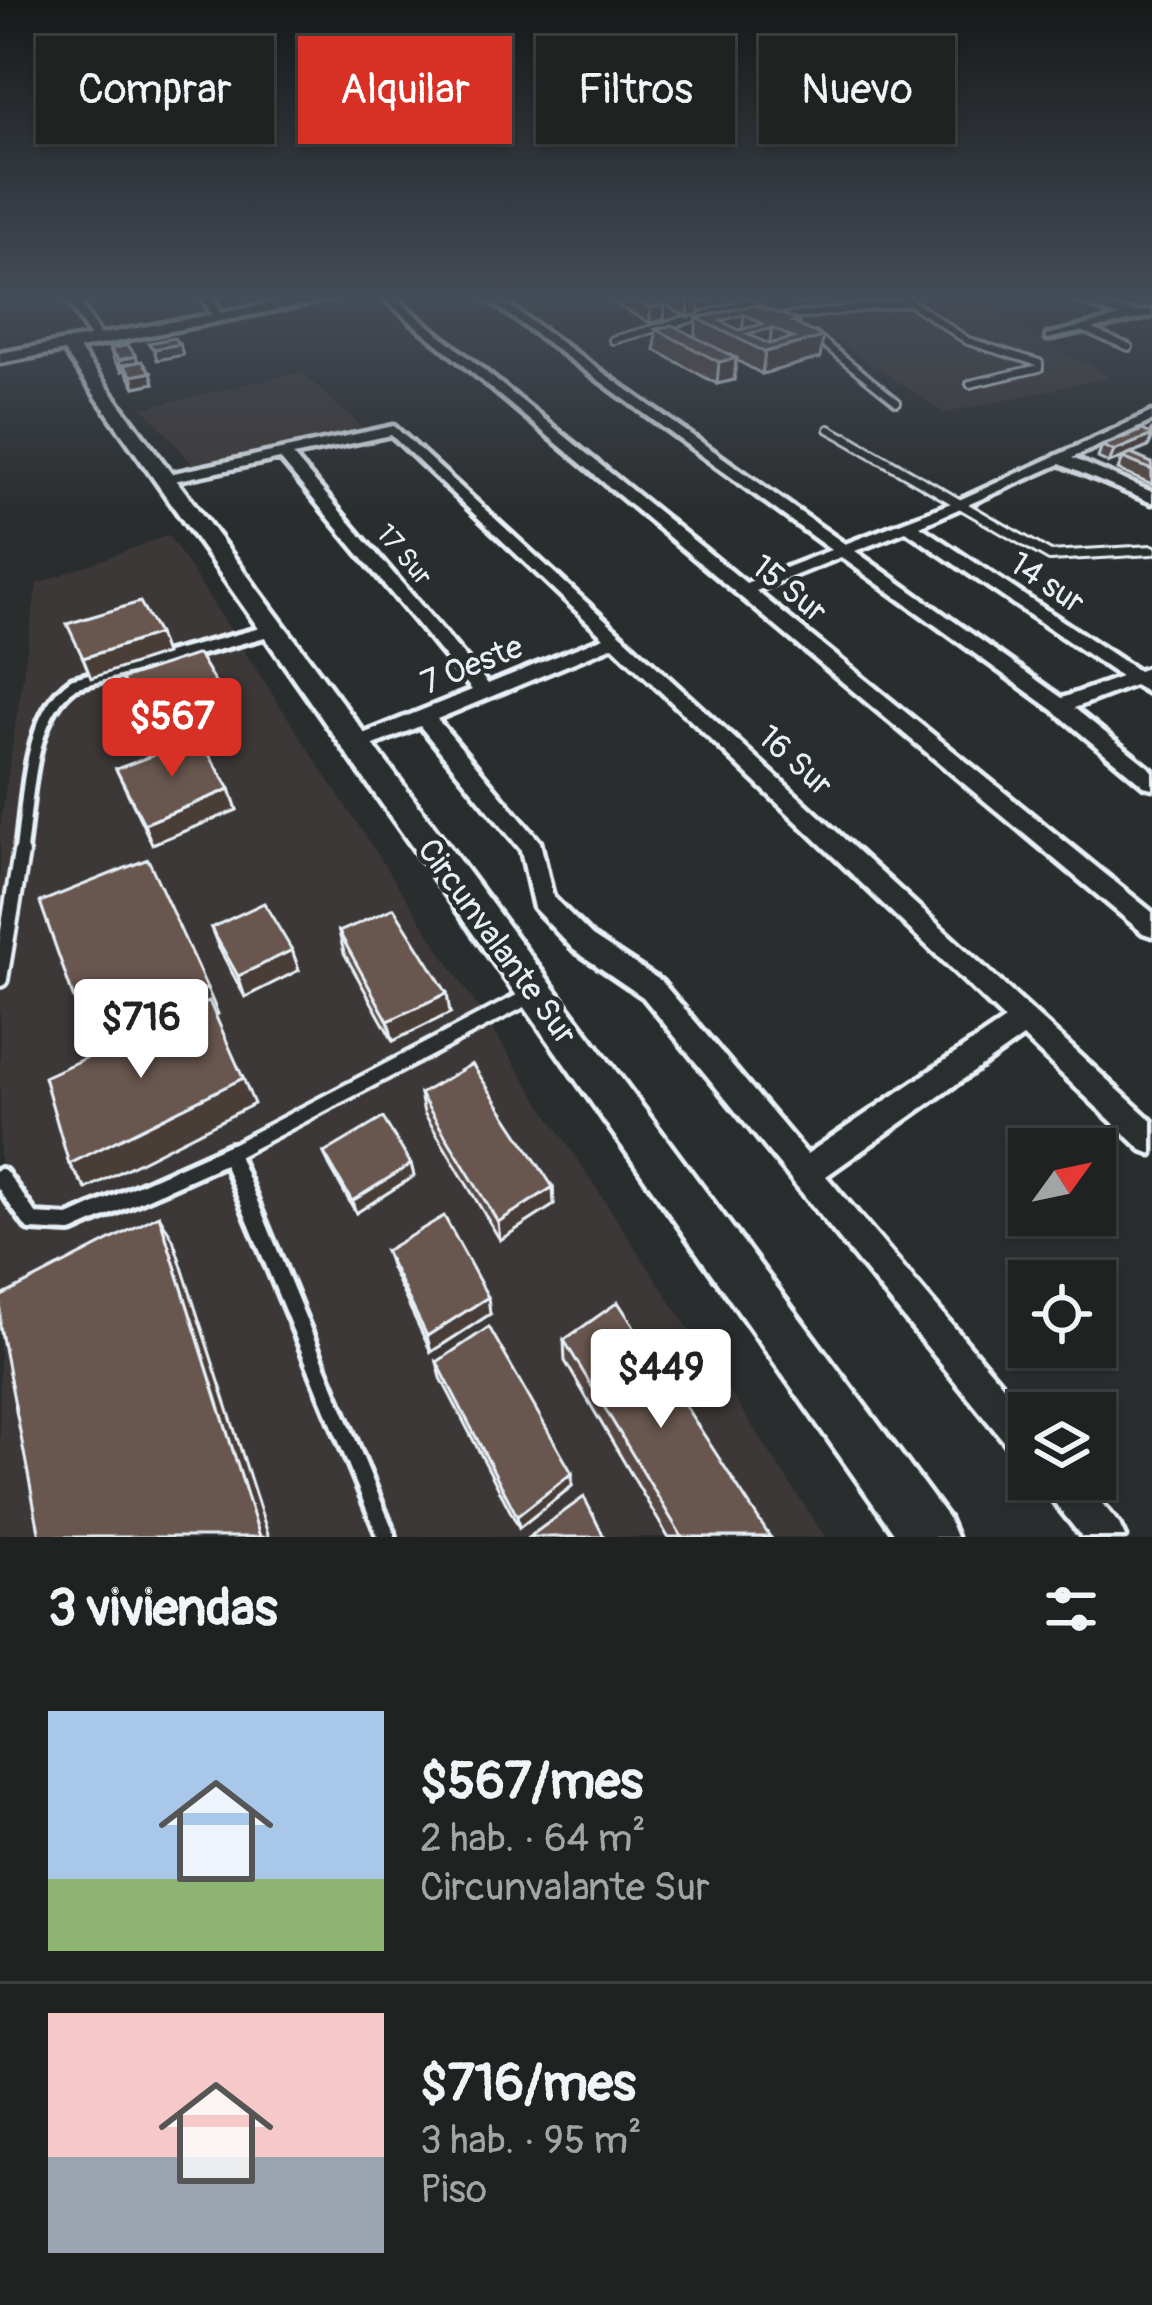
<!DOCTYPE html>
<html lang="es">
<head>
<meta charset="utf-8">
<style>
	body { margin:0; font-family:Pangolin,sans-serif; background:#2d2f2f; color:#f1f3f6; height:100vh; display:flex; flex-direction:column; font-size:45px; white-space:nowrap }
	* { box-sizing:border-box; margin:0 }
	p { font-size:39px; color:#a2a4a5 }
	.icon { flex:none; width:66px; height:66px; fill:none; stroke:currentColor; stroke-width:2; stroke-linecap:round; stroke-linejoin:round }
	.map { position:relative; height:1537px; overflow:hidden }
	.panel { display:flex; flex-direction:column; background:#202222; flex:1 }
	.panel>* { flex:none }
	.top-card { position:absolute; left:36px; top:36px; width:1080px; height:108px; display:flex; gap:24px }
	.needle { width:78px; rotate:57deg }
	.buttons { position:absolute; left:1008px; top:1128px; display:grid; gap:24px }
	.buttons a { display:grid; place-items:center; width:108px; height:108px; border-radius:0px; background:#202222; box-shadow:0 3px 9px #0004,0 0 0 3px #3d3f40; font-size:60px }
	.price { position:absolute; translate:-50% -102px; padding:0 27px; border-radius:12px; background:#fff; color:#222; font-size:39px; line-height:78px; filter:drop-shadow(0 3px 6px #0008) }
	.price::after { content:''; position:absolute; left:50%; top:72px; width:36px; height:27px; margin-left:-18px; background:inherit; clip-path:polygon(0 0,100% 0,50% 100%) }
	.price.current { background:#d93025; color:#fff }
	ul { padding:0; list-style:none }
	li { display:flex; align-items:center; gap:36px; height:300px; padding:0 48px }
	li+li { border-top:3px solid #3d3f40 }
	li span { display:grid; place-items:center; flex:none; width:336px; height:240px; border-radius:0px; color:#555 }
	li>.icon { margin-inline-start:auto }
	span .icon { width:144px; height:144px; fill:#fffc; stroke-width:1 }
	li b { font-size:51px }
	h2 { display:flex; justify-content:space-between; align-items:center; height:144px; padding:0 48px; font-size:51px }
	.tag { padding:0 42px; border-radius:0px; background:#202222; box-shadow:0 3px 9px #0004,0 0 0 3px #3d3f40; font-size:42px; line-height:108px }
	.tag.current { background:#d93025; color:#fff }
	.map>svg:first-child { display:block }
	.built { fill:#3c3938 }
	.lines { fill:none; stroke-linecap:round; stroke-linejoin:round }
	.lane-far4-casing { stroke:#e8f1f8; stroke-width:12 }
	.lane-far3-casing { stroke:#e8f1f8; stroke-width:14 }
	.lane-far2-casing { stroke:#e8f1f8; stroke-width:20 }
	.lane-far1-casing { stroke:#e8f1f8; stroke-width:22 }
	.lane-casing { stroke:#e8f1f8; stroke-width:26 }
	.street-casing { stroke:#e8f1f8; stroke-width:9 }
	.secondary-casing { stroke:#e8f1f8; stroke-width:9 }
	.lane-far4 { stroke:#2a2d2e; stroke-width:6 }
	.lane-far3 { stroke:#2a2d2e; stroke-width:8 }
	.lane-far2 { stroke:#2a2d2e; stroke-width:10 }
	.lane-far1 { stroke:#2a2d2e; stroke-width:14 }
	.lane { stroke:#2a2d2e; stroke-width:16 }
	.street { fill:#2a2d2e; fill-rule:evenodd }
	.secondary { fill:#2a2d2e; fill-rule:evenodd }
	.wall { fill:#594a45; stroke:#e8f1f8; stroke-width:3 }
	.shaded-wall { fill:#483c38; stroke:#e8f1f8; stroke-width:3 }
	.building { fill:#675650; stroke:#e8f1f8; stroke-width:3; fill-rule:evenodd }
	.labels { text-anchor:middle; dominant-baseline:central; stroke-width:9; stroke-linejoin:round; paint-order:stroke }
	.far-street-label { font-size:27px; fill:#e8f1f8; stroke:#2a2d2e }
	.street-label { font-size:33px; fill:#e8f1f8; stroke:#2a2d2e }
</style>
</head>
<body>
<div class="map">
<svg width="1152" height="1537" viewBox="0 0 1152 1537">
	<rect width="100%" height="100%" fill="#2a2d2e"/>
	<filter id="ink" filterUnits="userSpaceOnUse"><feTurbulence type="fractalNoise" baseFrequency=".00833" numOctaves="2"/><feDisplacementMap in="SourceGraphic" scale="24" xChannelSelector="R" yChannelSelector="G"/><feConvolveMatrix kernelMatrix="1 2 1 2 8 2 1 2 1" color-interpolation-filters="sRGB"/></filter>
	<g filter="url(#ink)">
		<g class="built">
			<path d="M754,298h211l146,79 -167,36 -123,-83z"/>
			<path d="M301,372l61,55 -166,41 -52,-60z"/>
			<path d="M168,535l657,1002h-825v-711l37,-242z"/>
		</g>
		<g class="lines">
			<g class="lane-far4-casing">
				<g id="lane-far4">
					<path d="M736,298l25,11"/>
					<path d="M904,298l64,43 71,22v5l-69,16"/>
					<path d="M779,318l128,-16"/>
					<path d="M1084,329l45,18"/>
					<path d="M815,336l82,66"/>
					<path d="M613,340l135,-37"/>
					<path d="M829,429l22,12"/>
				</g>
			</g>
			<g class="lane-far3-casing">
				<path id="lane-far3" d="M846,438l204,118 102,-6"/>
			</g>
			<g class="lane-far2-casing">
				<path id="lane-far2" d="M20,856c9,-54 6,-140 54,-173l198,-53"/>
			</g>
			<g class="lane-far1-casing">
				<g id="lane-far1">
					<path d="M0,979l21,-126"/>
					<path d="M226,1155l306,-160"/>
				</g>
			</g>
			<g class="lane-casing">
				<g id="lane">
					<path d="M229,1154l158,383"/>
					<path d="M0,1177l32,45 38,2 162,-72"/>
				</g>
			</g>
			<g class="street-casing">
				<g id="street">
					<path d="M66,298h11l26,42 -2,2h-8z"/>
					<path d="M202,298h11l10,22h-8z"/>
					<path d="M383,298h12l351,285 85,-33 -345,-252h12l347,246 114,-44 193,-88v9l-80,37 80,34v11l-92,-39 -140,62 218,145 14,-5v29l-18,-10 -60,23 78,62v18l-8,-2 -91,-76 -212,-153 -85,34 396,321v24l-9,-3zM906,531l215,146 -59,21 -207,-147z"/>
					<path d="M1071,298c34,0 46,20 81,12v6l-105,23v-4l72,-18z"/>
					<path d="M394,426l758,695v33l-10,-4 -119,-113 -197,139 203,240v45l-13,-5 -373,-459 -69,-47 -40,-42 -13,-58 -101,-124 -58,24h-14l-3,-5 3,-5 124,-50 -192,-231 -116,24 -7,-4 7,-4zM391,435l213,202 -116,47 -195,-228zM613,646l392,374 -198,134 -146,-173 -69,-45 -39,-39 -13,-55 -103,-123z"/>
					<path d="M1041,1479h41l37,45 6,13h-43l-36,-45z"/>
				</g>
			</g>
			<g class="secondary-casing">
				<path id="secondary" d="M302,298h35l-258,51 869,1169 8,19h-59l-833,-1186 -64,12v-10z"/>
			</g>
			<use href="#lane-far4" class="lane-far4"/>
			<use href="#lane-far3" class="lane-far3"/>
			<use href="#lane-far2" class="lane-far2"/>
			<use href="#lane-far1" class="lane-far1"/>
			<use href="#lane" class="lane"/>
			<use href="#street" class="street"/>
			<use href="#secondary" class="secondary"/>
		</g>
		<g class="wall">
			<path d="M603,298h107v2l-10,3 -1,11 -11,3 -23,-12 -1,15 -14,3z"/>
			<path d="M794,298h25l-1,6h-19z"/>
			<path d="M873,298h23v2l-20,1z"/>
			<path d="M754,305l45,15v5l21,33 -58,16 -26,-14 -2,20 -17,4 -62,-34 1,-21 39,8 2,-19z"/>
			<path d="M110,349l28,12 13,11 3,11 -19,4 -10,-17 -3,1 -8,-11z"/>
			<path d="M1152,430v9l-4,8 -39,16 -11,-5 4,-12 47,-13z"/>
			<path d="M1123,458l29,5v22l-34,-15z"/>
			<path d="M122,679l101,17 6,21 -76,27 -23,-45z"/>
			<path d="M116,769l114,20 7,21 -85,34z"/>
			<path d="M211,928l81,22 7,20 -54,27 -26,-49z"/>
			<path d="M339,932l111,81 -57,28 -49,-88z"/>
			<path d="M420,1094l133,93 1,18 -54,35 -76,-127z"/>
			<path d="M324,1153l87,11 3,12 -58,37 -27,-48z"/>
			<path d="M385,1251l105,63 -59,38 -40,-84z"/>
			<path d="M564,1340l206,197h-102l-103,-176z"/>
			<path d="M437,1362l135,111v13l-53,42 -78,-150z"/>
		</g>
		<g class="shaded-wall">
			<path d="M686,298h24v2l-10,3 -1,11 -11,3 1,-16z"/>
			<path d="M665,304l-1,16 -14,3v-15z"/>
			<path d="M744,314l-2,21 -21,-14z"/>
			<path d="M772,328l-3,21 -21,-15z"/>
			<path d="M823,337l-3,21 -58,16 3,-22z"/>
			<path d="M180,344l3,11 -26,5 -3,-11z"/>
			<path d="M136,356l4,11 -17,-2 2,5 -3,1 -3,-11z"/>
			<path d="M736,358l-2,22 -17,4 2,-22z"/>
			<path d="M151,372l3,11 -19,4 -3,-11z"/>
			<path d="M1152,435l-4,12 -39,16 5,-12z"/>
			<path d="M158,634l7,20 -74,24 -8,-20z"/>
			<path d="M223,696l6,21 -76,27 -8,-21z"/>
			<path d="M230,789l7,21 -85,34 -8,-20z"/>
			<path d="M292,950l7,20 -54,27 -7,-21z"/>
			<path d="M207,988l11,26 -114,55 -15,-27z"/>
			<path d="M447,993l3,20 -57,28 -5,-20z"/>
			<path d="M243,1078l11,26 -168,85 -17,-25z"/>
			<path d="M411,1164l3,12 -58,37 -4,-12z"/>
			<path d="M553,1187l1,18 -54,35 -2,-18z"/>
			<path d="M159,1215l14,24 96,298h-9z"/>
			<path d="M488,1297l2,17 -59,38 -4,-16z"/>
			<path d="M572,1473v13l-53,42 -2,-12z"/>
		</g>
		<g class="building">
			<path d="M632,298h21l12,6 -15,4z"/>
			<path d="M754,305l45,15 -7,2 31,15 -58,15 -68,-34zM744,314l19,10 -24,6 -18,-9zM772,328l21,10 -24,6 -21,-10z"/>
			<path d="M672,325l64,33 -17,4 -63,-33z"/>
			<path d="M174,338l6,6 -26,5 -6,-6z"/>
			<path d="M128,345l8,11 -17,4 -9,-11z"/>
			<path d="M142,361l9,11 -19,4 -9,-11z"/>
			<path d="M1142,430l10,5 -38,16 -12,-5z"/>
			<path d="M1131,454l21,9v7l-29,-12z"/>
			<path d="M140,602l18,32 -75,24 -16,-34z"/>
			<path d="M198,654l25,42 -78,27 -23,-44z"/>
			<path d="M199,738l31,51 -86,35 -28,-55z"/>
			<path d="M148,859l59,129 -118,54 -49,-140z"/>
			<path d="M264,903l28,47 -54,26 -27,-48z"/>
			<path d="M394,908l53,85 -59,28 -49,-89z"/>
			<path d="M209,1001l34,77 -174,86 -25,-87z"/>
			<path d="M472,1064l81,123 -55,35 -78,-128z"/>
			<path d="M383,1118l28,46 -59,37 -28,-48z"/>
			<path d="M159,1215l101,322h-220l-40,-211v-29z"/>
			<path d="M444,1216l44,81 -61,39 -42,-85z"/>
			<path d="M618,1302l152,235h-88l-118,-197z"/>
			<path d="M489,1327l83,146 -55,43 -80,-154z"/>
			<path d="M584,1497l20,40h-75z"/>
		</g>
	</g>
	<linearGradient id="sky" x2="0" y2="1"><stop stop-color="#171919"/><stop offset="0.58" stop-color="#444c57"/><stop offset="1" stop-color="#444c57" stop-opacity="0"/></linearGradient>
	<rect width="1152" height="513" fill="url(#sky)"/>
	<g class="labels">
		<g class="far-street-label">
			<text transform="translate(404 555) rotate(50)">17 Sur</text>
		</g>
		<g class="street-label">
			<text transform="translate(1047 583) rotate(34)">14 sur</text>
			<text transform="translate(789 589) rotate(39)">15 Sur</text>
			<text transform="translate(472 665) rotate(-22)">7 Oeste</text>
			<text transform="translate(795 761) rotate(42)">16 Sur</text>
			<text transform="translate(497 942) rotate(54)">Circunvalante Sur</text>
		</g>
	</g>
</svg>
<div class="buttons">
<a><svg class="needle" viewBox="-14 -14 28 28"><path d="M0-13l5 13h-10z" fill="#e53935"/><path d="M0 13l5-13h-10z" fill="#a2a4a5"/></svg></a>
<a><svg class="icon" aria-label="locate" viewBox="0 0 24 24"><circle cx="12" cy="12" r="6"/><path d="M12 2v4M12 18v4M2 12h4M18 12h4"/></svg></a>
<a><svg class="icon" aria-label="layers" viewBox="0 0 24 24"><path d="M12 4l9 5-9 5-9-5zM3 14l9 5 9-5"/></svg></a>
</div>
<b class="price current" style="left:172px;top:780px">$567</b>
<b class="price" style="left:141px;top:1081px">$716</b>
<b class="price" style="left:661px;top:1431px">$449</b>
<div class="top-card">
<a class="tag">Comprar</a>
<a class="tag current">Alquilar</a>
<a class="tag">Filtros</a>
<a class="tag">Nuevo</a>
</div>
</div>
<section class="panel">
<h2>3 viviendas<svg class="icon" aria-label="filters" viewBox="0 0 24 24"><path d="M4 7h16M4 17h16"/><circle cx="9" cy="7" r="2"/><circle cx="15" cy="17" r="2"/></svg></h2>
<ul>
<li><span style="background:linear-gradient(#a9c7e8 70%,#8fb573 0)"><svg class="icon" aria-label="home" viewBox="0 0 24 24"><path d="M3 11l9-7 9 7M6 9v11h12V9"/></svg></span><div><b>$567/mes</b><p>2 hab. · 64 m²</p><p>Circunvalante Sur</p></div></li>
<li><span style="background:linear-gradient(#f6c9c9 60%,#9aa5b1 0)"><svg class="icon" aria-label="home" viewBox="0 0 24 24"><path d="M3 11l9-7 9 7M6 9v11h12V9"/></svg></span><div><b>$716/mes</b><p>3 hab. · 95 m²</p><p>Piso</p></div></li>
</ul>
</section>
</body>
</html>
